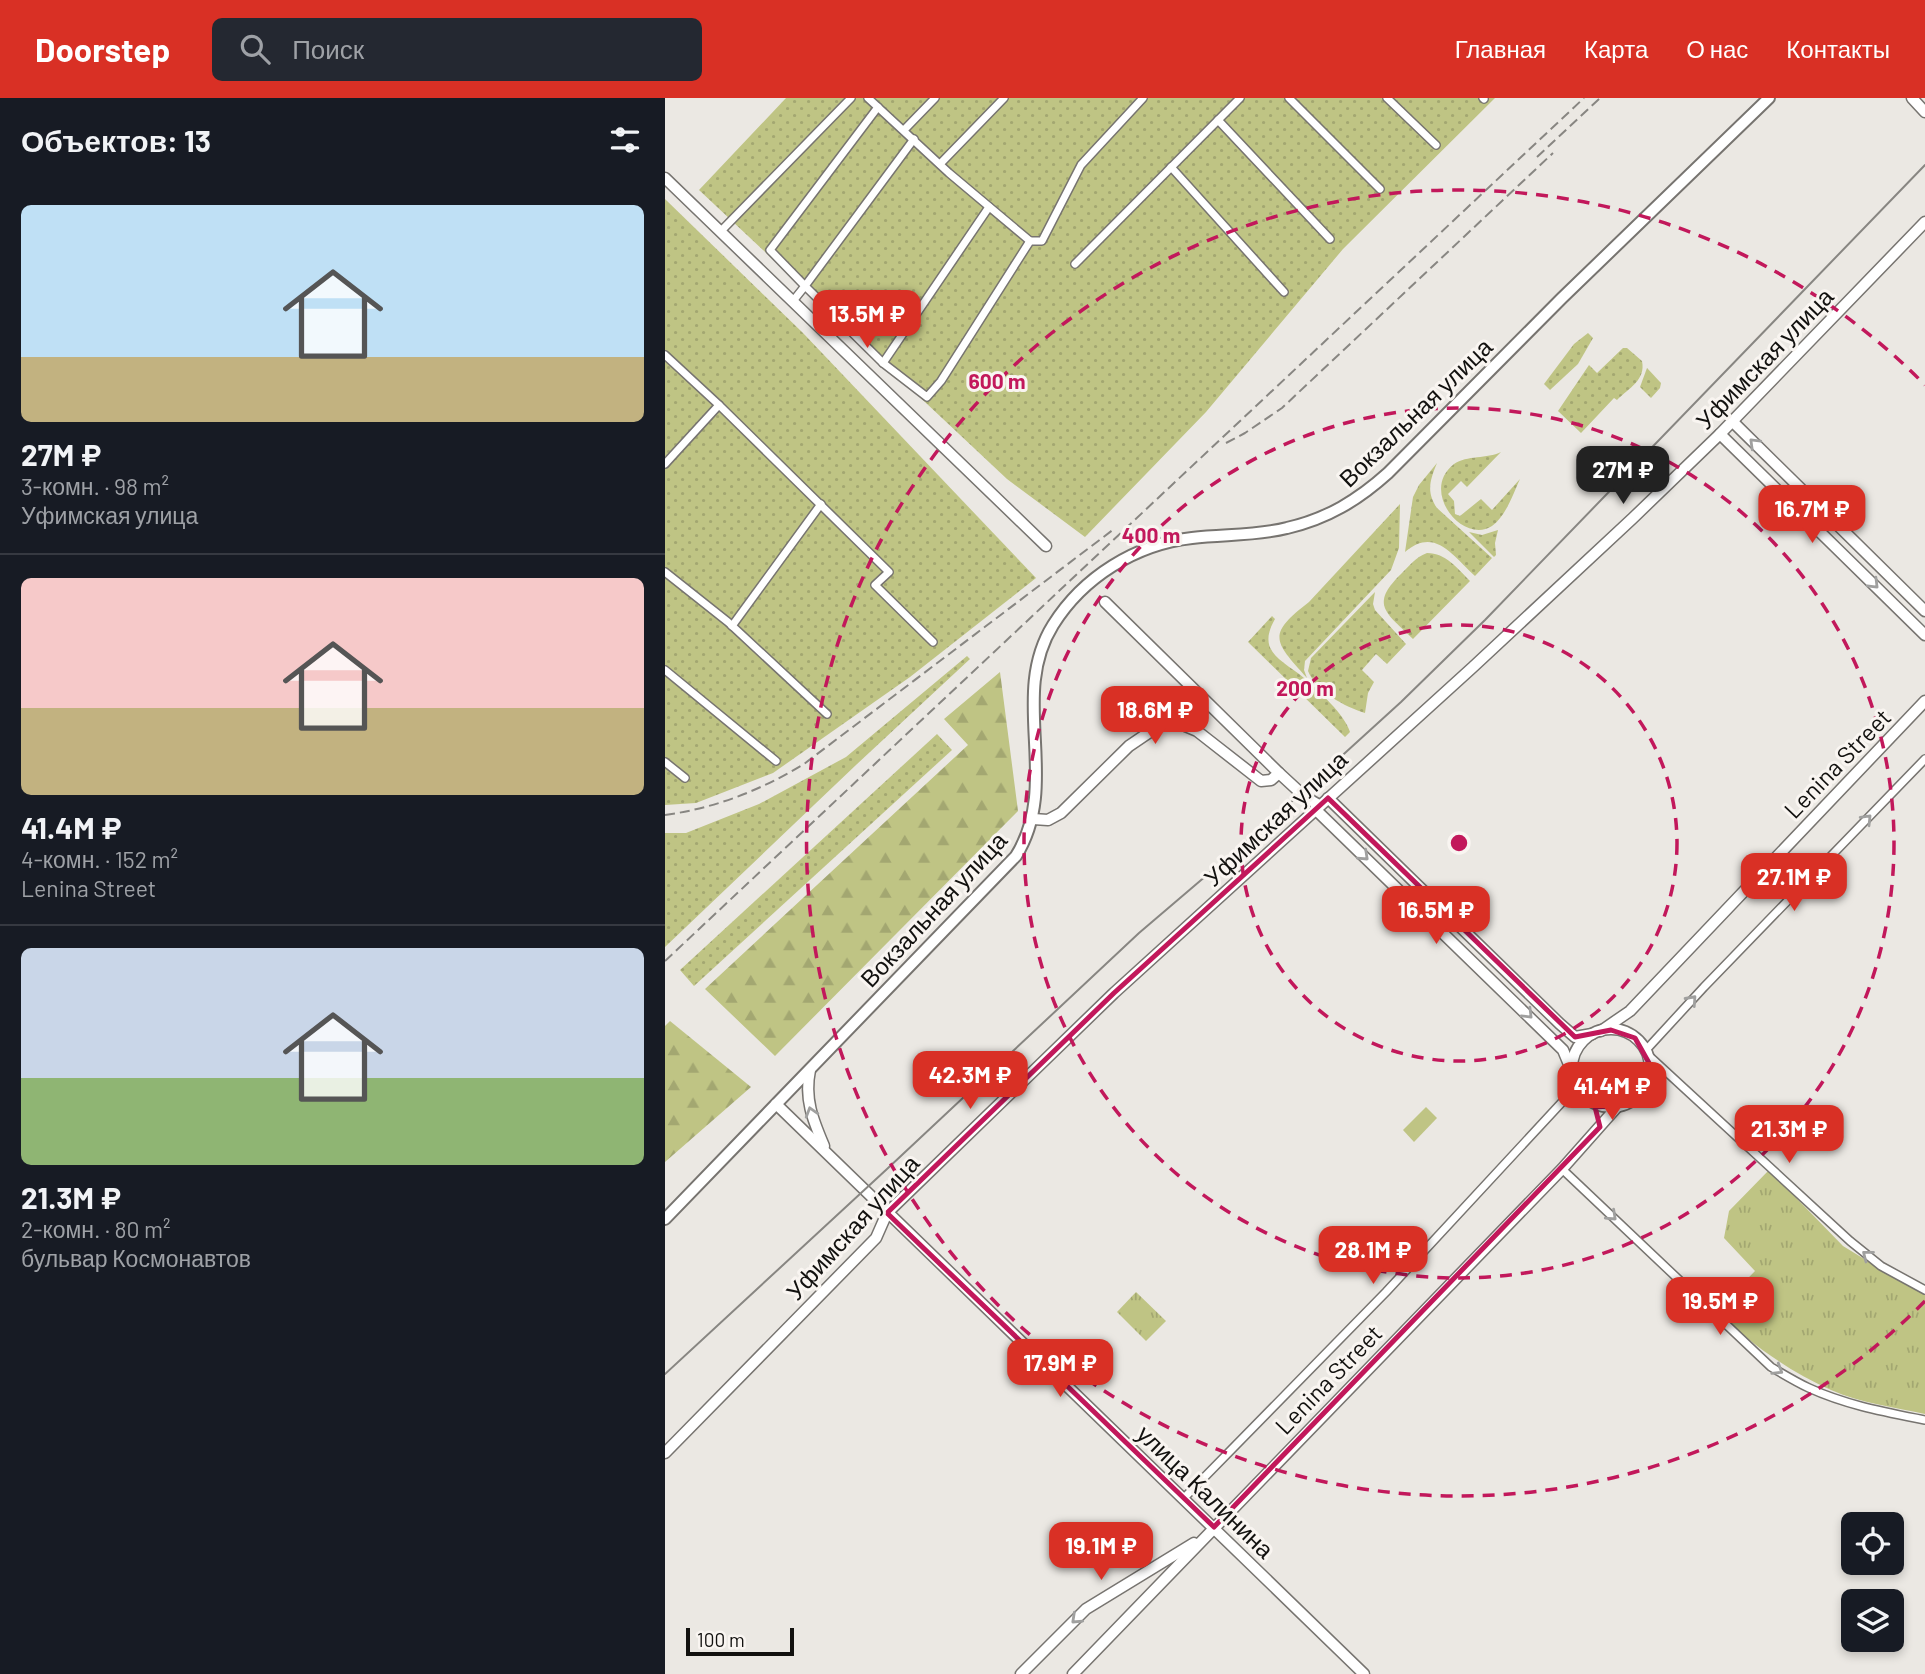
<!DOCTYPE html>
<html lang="ru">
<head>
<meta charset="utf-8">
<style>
	body { margin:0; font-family:Barlow,sans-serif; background:#242831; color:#f1f3f6; height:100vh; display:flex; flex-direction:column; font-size:26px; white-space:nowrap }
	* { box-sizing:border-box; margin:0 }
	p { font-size:23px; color:#9ea1a6 }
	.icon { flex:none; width:38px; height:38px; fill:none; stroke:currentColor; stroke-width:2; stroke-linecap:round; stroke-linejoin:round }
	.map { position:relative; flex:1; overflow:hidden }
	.side { display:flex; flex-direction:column; background:#171b24; width:665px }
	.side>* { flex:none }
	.buttons { position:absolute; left:1176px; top:1414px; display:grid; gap:14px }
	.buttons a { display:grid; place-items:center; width:63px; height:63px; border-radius:10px; background:#171b24; box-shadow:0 4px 10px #0003; font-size:35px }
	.scale { position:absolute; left:21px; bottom:18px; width:108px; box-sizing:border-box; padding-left:7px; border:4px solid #12110f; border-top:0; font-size:19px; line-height:24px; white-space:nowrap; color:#12110f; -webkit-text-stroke:5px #f9f5f1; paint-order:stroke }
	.price { position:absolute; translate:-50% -60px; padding:0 16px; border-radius:14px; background:#d93025; color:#fff; font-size:23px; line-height:46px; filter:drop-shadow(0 2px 4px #0008) }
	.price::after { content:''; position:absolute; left:50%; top:42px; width:21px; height:16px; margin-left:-10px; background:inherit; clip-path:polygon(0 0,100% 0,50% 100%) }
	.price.current { background:#222; color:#fff }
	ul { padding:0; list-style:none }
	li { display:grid; align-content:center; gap:14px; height:371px; padding:0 21px }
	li+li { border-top:2px solid #363941 }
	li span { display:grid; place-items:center; height:217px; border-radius:10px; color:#555 }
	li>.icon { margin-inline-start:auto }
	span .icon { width:126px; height:126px; fill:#fffc; stroke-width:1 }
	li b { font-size:30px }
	h2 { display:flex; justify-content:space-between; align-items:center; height:84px; padding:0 21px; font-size:30px }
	header { display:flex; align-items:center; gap:42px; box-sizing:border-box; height:98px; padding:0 35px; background:#d93025; color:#fff }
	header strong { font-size:33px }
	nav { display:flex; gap:38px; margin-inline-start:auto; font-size:24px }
	.search { width:490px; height:63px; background:#242831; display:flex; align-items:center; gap:18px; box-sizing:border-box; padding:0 24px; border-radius:10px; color:#9ea1a6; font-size:26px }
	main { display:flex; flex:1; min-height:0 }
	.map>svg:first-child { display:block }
	.grass { fill:url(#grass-dots) }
	.forest { fill:url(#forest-firs) }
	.park { fill:url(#park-tufts) }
	.pitch { fill:#bfc484 }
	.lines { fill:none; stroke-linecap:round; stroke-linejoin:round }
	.street-casing { stroke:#777470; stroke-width:10 }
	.secondary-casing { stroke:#777470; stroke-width:13 }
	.primary-casing { stroke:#777470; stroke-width:14 }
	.street { stroke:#fff; stroke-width:7 }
	.secondary { stroke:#fff; stroke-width:10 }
	.primary { stroke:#fff; stroke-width:10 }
	.tram { stroke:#888682; stroke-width:2 }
	.rail { stroke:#888682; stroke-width:2; stroke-dasharray:10 5; stroke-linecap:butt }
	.oneway { stroke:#a0a09f }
	.marked { fill:none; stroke:#c2185b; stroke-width:5; stroke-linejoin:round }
	.ring { fill:none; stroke:#c2185b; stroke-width:3.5; stroke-dasharray:12 9 }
	.labels { text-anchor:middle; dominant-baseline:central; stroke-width:6; stroke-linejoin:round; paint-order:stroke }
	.street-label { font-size:24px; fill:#12110f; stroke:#f9f5f1 }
	.centre { fill:#c2185b; stroke:#f9f5f1; stroke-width:3.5 }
	.ring-label { font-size:21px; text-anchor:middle; font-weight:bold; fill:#c2185b; stroke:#f9f5f1; stroke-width:6; stroke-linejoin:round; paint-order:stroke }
</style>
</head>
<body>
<header>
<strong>Doorstep</strong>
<div class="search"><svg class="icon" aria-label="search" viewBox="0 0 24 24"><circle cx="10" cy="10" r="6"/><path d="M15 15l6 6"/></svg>Поиск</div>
<nav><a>Главная</a><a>Карта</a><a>О нас</a><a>Контакты</a></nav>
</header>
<main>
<section class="side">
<h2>Объектов: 13<svg class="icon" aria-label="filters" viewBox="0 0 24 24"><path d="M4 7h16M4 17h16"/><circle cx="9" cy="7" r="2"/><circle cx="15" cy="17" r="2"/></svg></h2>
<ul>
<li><span style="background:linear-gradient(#bfe0f5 70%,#c2b280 0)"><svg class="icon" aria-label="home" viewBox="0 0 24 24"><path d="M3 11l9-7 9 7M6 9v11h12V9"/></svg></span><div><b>27M ₽</b><p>3-комн. · 98 m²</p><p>Уфимская улица</p></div></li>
<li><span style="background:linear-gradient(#f6c9c9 60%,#c2b280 0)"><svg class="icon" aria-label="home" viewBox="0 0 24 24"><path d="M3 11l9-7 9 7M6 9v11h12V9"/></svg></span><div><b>41.4M ₽</b><p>4-комн. · 152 m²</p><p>Lenina Street</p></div></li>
<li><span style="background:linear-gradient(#c9d6e8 60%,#8fb573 0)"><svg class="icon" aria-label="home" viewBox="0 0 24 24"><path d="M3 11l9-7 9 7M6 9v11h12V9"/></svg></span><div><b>21.3M ₽</b><p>2-комн. · 80 m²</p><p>бульвар Космонавтов</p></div></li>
</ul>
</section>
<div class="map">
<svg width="1260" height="1576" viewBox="0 0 1260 1576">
	<defs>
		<pattern id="grass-dots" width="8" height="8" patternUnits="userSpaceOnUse" patternTransform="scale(1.75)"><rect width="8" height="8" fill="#bfc484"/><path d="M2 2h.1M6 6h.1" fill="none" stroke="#a3a771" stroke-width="1.8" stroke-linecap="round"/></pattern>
		<pattern id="forest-firs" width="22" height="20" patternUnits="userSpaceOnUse" patternTransform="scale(1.75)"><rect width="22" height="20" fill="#bfc484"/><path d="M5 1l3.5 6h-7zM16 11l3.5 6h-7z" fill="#a3a771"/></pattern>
		<pattern id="park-tufts" width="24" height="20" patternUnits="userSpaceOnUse" patternTransform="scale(1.75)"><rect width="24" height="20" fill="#bfc484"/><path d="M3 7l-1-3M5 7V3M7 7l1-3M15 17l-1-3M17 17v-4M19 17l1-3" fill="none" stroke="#a3a771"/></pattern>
	</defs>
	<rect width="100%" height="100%" fill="#ebe8e3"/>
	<g class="grass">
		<path d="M121,0h709l-152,151 -137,163 -121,125 -78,-58 -308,-289z"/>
		<path d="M0,101l138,134 233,245 -126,99 -137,96 -77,30 -31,2z"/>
		<path d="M923,235l5,5 -15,26 -28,26 -6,-6 30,-40z"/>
		<path d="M958,250h4l15,13c4,19 -13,27 -25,39l-3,-2 -33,35 -23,-22 31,-46 8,8z"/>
		<path d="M982,270l14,15 -1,5 -9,10 -11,-11z"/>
		<path d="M836,354l-34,35 -6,-6 -13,13 6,7 1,13 5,2 21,-17 11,11 28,-31c-7,15 -14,37 -28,47 -29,19 -73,-35 -38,-62 13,-9 33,-5 47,-12z"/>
		<path d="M772,365c-7,17 -11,29 0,45l55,50 -17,18c-22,-20 -40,-50 -70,-24l8,-55 6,-12z"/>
		<path d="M735,406l-1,44 -8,22 -86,91 -1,9 3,8c-33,-37 -41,-43 2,-76z"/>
		<path d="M833,432l-3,13 1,12 -2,2 -25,-25 13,3z"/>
		<path d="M762,455c19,0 30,15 43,28l-57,58c-26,-26 -44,-34 -12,-65 8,-8 15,-17 26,-21z"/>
		<path d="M710,494l-2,12 2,6 31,34 -19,20 -11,-10 -14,16 12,12 -6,11 -3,20c-20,-6 -49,-22 -57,-42l3,-13z"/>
		<path d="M607,518l3,3c-19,33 7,41 29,59 14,12 41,37 46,54l-5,5 -97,-95z"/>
		<path d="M302,558l3,3 -114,106 -191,182v-114h21l73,-29 87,-47z"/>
		<path d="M272,636l15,16 -258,236 -14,-16z"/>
	</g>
	<g class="forest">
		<path d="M335,574l18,139 -243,245 -70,-67 263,-244 -24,-26z"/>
		<path d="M5,923l81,66 -86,75v-136z"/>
	</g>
	<g class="park">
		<path d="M1104,1072l74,76 62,38 20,9v121c-31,-7 -65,-11 -94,-24 -43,-19 -81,-47 -115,-79l39,-40 -31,-33 5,-27z"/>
		<path d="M471,1194l30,29 -20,20 -29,-29z"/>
	</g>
	<path class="pitch" d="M761,1009l11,11 -23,24 -11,-12z"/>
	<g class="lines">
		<g class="street-casing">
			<g id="street">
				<path d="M203,0l81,75 81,68"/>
				<path d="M624,0l91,91"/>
				<path d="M722,0l49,47"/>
				<path d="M818,0l1,1"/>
				<path d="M553,22l112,119"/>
				<path d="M239,32l31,-32"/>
				<path d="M249,41l-109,147 78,77 44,34 14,-16 89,-140h12l39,-76 62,-67"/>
				<path d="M275,66l64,-66"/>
				<path d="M506,69l113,125"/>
				<path d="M56,133l130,-133"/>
				<path d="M410,166l165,-166"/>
				<path d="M128,203l12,-15 -35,-36 108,-143"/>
				<path d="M0,257l54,50 170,167 -14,13 58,57"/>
				<path d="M218,265l106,-156"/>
				<path d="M0,366l54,-59"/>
				<path d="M0,474l63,50 99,92"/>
				<path d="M67,528l89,-122"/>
				<path d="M0,572l111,91"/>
				<path d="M0,664l20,16"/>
				<path d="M981,952l58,-63 221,-228"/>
				<path d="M982,956l203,187 31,25 44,24"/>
				<path d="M897,1071l209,198c12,7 25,15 38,21 37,17 76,24 116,32"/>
				<path d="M519,1400l202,-206 191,-206"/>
			</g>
		</g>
		<g class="secondary-casing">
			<g id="secondary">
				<path d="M1247,0l13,14"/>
				<path d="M0,80l381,368"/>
				<path d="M1067,323l193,190"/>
				<path d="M1055,336l205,201"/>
				<path d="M440,504l174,171 26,24 14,8"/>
				<path d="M663,700l232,226 15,13 17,-3"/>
				<path d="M650,711l248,241 10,24"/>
				<path d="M368,721l15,1 13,-7 68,-67 28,-19 14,-5 7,1 19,8 64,50 10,-1 8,-7"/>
				<circle cx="946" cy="970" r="39"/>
				<path d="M936,933l29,-20 295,-310"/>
				<path d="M145,972c-6,29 3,50 14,76"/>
				<path d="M111,1006l588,570"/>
				<path d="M0,1355l211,-215 11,-25 227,-220 359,-326 160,-149 87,-84 205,-212"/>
				<path d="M356,1576l65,-65 108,-66"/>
				<path d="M408,1576l489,-505 55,-62"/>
			</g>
		</g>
		<g class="primary-casing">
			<path id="primary" d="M0,1121l351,-363c46,-74 -8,-159 37,-231 30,-48 83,-81 139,-87 32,-4 64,-2 95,-10 40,-9 71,-28 101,-55l174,-175 207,-200"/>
		</g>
		<use href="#street" class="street"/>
		<use href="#secondary" class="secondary"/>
		<use href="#primary" class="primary"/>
		<path class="tram" d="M0,1276l222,-205 252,-236 129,-110 133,-121 84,-82 440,-455"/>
		<g class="rail">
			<path d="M872,59l63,-59"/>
			<path d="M561,345l19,-10 37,-25 271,-255"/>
			<path d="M0,717c51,-7 96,-25 139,-51l310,-235"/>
			<path d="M0,863l919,-863"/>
		</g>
	</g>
	<defs><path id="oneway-chevron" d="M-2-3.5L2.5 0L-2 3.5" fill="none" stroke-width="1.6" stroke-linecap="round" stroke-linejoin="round" transform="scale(1.75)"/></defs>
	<g class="oneway">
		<use href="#oneway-chevron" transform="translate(1089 345) rotate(-136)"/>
		<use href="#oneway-chevron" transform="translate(1209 486) rotate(45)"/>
		<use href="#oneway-chevron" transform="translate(1202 721) rotate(-46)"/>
		<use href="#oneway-chevron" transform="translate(699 758) rotate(43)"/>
		<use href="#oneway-chevron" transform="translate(1027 902) rotate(-48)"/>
		<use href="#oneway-chevron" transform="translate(863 916) rotate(45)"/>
		<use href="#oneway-chevron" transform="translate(146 1014) rotate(-107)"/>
		<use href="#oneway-chevron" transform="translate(947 1118) rotate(43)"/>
		<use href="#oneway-chevron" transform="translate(1202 1157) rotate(-142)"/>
		<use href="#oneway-chevron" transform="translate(1113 1272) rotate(32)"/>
		<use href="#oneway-chevron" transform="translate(411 1521) rotate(137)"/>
	</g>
	<path class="marked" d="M663,700l247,239 36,-7 24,8 14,25 -4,25 -20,17 -30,2 5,20 -386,400 -327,-314 227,-220z"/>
	<g class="ring">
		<circle cx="794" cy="745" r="218"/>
		<circle cx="794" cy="745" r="435"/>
		<path d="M1260 1203A653 653 0 1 1 1260 287"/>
	</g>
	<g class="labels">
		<g class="street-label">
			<text transform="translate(1099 260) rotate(-46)">Уфимская улица</text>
			<text transform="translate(750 314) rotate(-44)">Вокзальная улица</text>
			<text transform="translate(1172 665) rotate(-46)">Lenina Street</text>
			<text transform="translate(610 720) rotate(-43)">Уфимская улица</text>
			<text transform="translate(268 811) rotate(-47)">Вокзальная улица</text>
			<text transform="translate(187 1129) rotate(-48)">Уфимская улица</text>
			<text transform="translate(663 1281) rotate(-46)">Lenina Street</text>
			<text transform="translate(541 1393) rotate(44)">улица Калинина</text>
		</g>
	</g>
	<circle cx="794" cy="745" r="10" class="centre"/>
	<g class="ring-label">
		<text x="332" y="291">600 m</text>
		<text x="486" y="445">400 m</text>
		<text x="640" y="598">200 m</text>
	</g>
</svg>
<div class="buttons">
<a><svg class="icon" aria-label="locate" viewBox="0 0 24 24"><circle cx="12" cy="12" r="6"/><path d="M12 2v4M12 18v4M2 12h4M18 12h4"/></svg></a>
<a><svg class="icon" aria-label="layers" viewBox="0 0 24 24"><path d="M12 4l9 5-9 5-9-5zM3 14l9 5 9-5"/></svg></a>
</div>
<div class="scale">100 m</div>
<b class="price" style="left:202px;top:252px">13.5M ₽</b>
<b class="price current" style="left:958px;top:408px">27M ₽</b>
<b class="price" style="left:1147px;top:447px">16.7M ₽</b>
<b class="price" style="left:490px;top:648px">18.6M ₽</b>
<b class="price" style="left:1129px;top:815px">27.1M ₽</b>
<b class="price" style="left:771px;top:848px">16.5M ₽</b>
<b class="price" style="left:305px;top:1013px">42.3M ₽</b>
<b class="price" style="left:947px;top:1024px">41.4M ₽</b>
<b class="price" style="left:1124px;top:1067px">21.3M ₽</b>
<b class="price" style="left:708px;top:1188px">28.1M ₽</b>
<b class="price" style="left:1055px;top:1239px">19.5M ₽</b>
<b class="price" style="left:395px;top:1301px">17.9M ₽</b>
<b class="price" style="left:436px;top:1484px">19.1M ₽</b>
</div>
</main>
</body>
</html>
